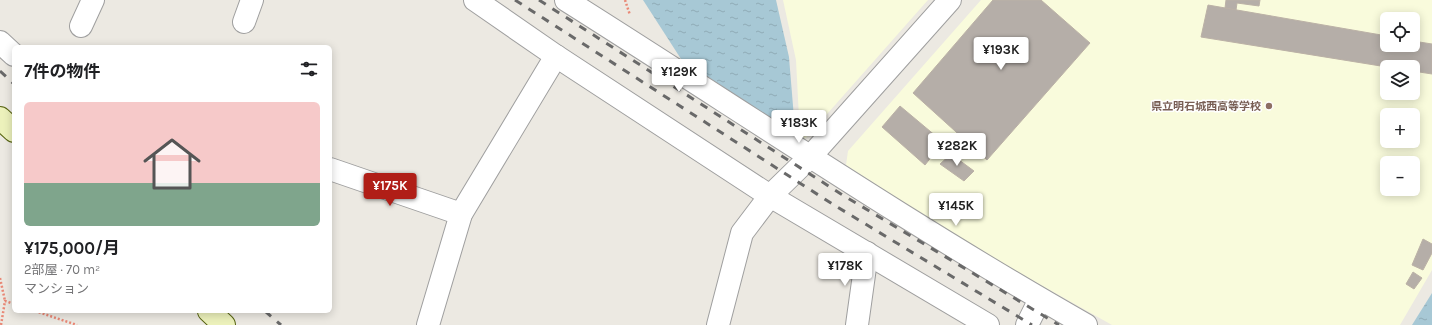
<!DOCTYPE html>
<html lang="ja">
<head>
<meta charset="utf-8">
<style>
	body { margin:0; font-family:Karla,"Noto Sans JP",sans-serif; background:#f6f6f6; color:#202124; height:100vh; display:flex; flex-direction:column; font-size:15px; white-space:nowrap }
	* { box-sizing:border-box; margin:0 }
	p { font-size:13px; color:#757577 }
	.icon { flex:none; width:22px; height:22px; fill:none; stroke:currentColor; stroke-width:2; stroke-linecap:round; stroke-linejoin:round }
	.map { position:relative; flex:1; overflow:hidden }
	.details { position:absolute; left:12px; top:45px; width:320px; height:268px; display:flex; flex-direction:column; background:#fff; border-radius:6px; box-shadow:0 2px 10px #0003 }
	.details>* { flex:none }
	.controls { position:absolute; left:1380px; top:12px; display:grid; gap:8px }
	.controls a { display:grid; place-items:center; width:40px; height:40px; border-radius:6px; background:#fff; box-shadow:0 2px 10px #0003; font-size:20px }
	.price { position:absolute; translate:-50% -34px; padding:0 9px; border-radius:4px; background:#fff; color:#222; font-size:13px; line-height:26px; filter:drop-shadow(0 1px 2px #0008) }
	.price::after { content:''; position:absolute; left:50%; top:24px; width:12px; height:9px; margin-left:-6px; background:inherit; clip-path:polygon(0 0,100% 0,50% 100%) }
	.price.current { background:#b01e17; color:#fff }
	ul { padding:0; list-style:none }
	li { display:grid; align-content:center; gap:8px; height:212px; padding:0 12px }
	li+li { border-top:1px solid #e0e0e0 }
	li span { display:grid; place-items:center; height:124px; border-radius:6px; color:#555 }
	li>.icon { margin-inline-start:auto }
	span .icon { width:72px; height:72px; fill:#fffc; stroke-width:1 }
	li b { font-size:17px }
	h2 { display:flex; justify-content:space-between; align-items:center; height:48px; padding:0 12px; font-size:17px }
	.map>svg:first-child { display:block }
	.education { fill:#f9fbdc; fill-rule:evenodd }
	.water { fill:url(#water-ripples) }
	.building { fill:#b5aea8; stroke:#bbb1a6 }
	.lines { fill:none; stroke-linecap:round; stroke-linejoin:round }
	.street-casing { stroke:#9f9f9f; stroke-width:24 }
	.secondary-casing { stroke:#576411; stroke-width:24 }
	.path { stroke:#e98876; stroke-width:2.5; stroke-dasharray:2 2; stroke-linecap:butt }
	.street { stroke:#fff; stroke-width:22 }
	.secondary { stroke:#ecf1bb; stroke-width:22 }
	.rail { stroke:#696969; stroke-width:3; stroke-dasharray:8 8; stroke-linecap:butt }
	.education-dot { fill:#8d6e63; stroke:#fff; stroke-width:1.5 }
	.labels { text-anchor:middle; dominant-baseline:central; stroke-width:3; stroke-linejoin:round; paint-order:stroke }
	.education-label { font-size:11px; font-weight:bold; fill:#785e54; stroke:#fff; text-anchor:end }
</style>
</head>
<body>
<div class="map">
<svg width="1432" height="325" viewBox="0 0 1432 325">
	<defs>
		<pattern id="water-ripples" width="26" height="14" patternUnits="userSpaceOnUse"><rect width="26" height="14" fill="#a7c8d5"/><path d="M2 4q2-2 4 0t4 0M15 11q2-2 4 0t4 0" fill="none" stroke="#8fabb6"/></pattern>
	</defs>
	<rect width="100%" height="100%" fill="#ece9e2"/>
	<g class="education">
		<path d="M783,0h145l-123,139 -9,-9 3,-12 -3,-58z"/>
		<path d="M981,0h451v270l-32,55h-288l-142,-80 -124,-80 2,-14zM1387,19h26v26h-26zM1387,67h26v26h-26zM1387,115h26v26h-26zM1387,163h26v26h-26z"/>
	</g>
	<g class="water">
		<path d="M643,0h133l13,57 5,61 -6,12 -107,-71z"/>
		<path d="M1432,293v32h-20z"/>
	</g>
	<g class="building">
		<path d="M993,0h48l49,43 -103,117 -74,-67z"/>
		<path d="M1226,0h34l-1,6 -22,-3 -1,7 -11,-2z"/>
		<path d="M1208,5l179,31v9h26v-4l19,3v30l-19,-3v-4h-26l-186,-30z"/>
		<path d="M900,106l43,36 -18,23 -43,-38z"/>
		<path d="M951,154l23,17 -10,10 -24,-17z"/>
		<path d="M1423,239l9,5v9l-9,17 -11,-5z"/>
		<path d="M1413,272l9,6 -8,11 -8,-5z"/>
	</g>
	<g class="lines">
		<g class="street-casing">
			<g id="street">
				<path d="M475,0l81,56 214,140 218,129"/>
				<path d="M566,0c173,109 342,224 520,325"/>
				<path d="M244,22l8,-22"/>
				<path d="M81,26l12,-26"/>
				<path d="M0,42l14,13"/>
				<path d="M330,169l131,45"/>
				<path d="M428,325l33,-111 95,-158"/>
				<path d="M718,325l24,-92 28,-37 40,-39 140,-157"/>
				<path d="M857,325l10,-72"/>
				<path d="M1027,325l13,-26"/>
			</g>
		</g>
		<g class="secondary-casing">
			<g id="secondary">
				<path d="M0,118l14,13"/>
				<path d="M209,311l15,14"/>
			</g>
		</g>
		<g class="path">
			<path d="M625,0l5,15"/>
			<path d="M0,278l5,23"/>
			<path d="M35,311l42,14"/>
			<path d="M1,325l4,-24 9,3"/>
		</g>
		<use href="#street" class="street"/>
		<use href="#secondary" class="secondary"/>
		<g class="rail">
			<path d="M515,0l319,205 198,120"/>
			<path d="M539,0l302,194 218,131"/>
			<path d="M0,71l14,13"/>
			<path d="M265,311l16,14"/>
		</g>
	</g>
	<circle class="education-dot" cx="1269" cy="106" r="4"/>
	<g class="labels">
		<g class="education-label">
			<text x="1261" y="106">県立明石城西高等学校</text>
		</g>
	</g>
</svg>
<div class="controls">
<a><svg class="icon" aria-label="locate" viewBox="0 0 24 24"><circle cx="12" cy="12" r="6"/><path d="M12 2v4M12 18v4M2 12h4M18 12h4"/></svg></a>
<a><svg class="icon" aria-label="layers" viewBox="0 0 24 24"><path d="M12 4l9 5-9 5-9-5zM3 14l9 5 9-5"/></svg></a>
<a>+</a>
<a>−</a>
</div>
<b class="price" style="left:1001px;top:71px">¥193K</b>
<b class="price" style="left:679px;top:93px">¥129K</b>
<b class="price" style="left:799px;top:144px">¥183K</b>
<b class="price" style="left:957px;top:167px">¥282K</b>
<b class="price current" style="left:390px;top:207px">¥175K</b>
<b class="price" style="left:956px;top:227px">¥145K</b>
<b class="price" style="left:845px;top:287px">¥178K</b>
<section class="details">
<h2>7件の物件<svg class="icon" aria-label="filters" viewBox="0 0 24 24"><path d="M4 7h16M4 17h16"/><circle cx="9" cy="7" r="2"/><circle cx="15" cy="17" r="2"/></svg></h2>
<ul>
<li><span style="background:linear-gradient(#f6c9c9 65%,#7fa58c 0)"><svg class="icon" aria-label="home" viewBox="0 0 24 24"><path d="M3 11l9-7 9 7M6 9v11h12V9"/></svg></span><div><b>¥175,000/月</b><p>2部屋 · 70 m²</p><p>マンション</p></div></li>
</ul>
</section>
</div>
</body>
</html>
